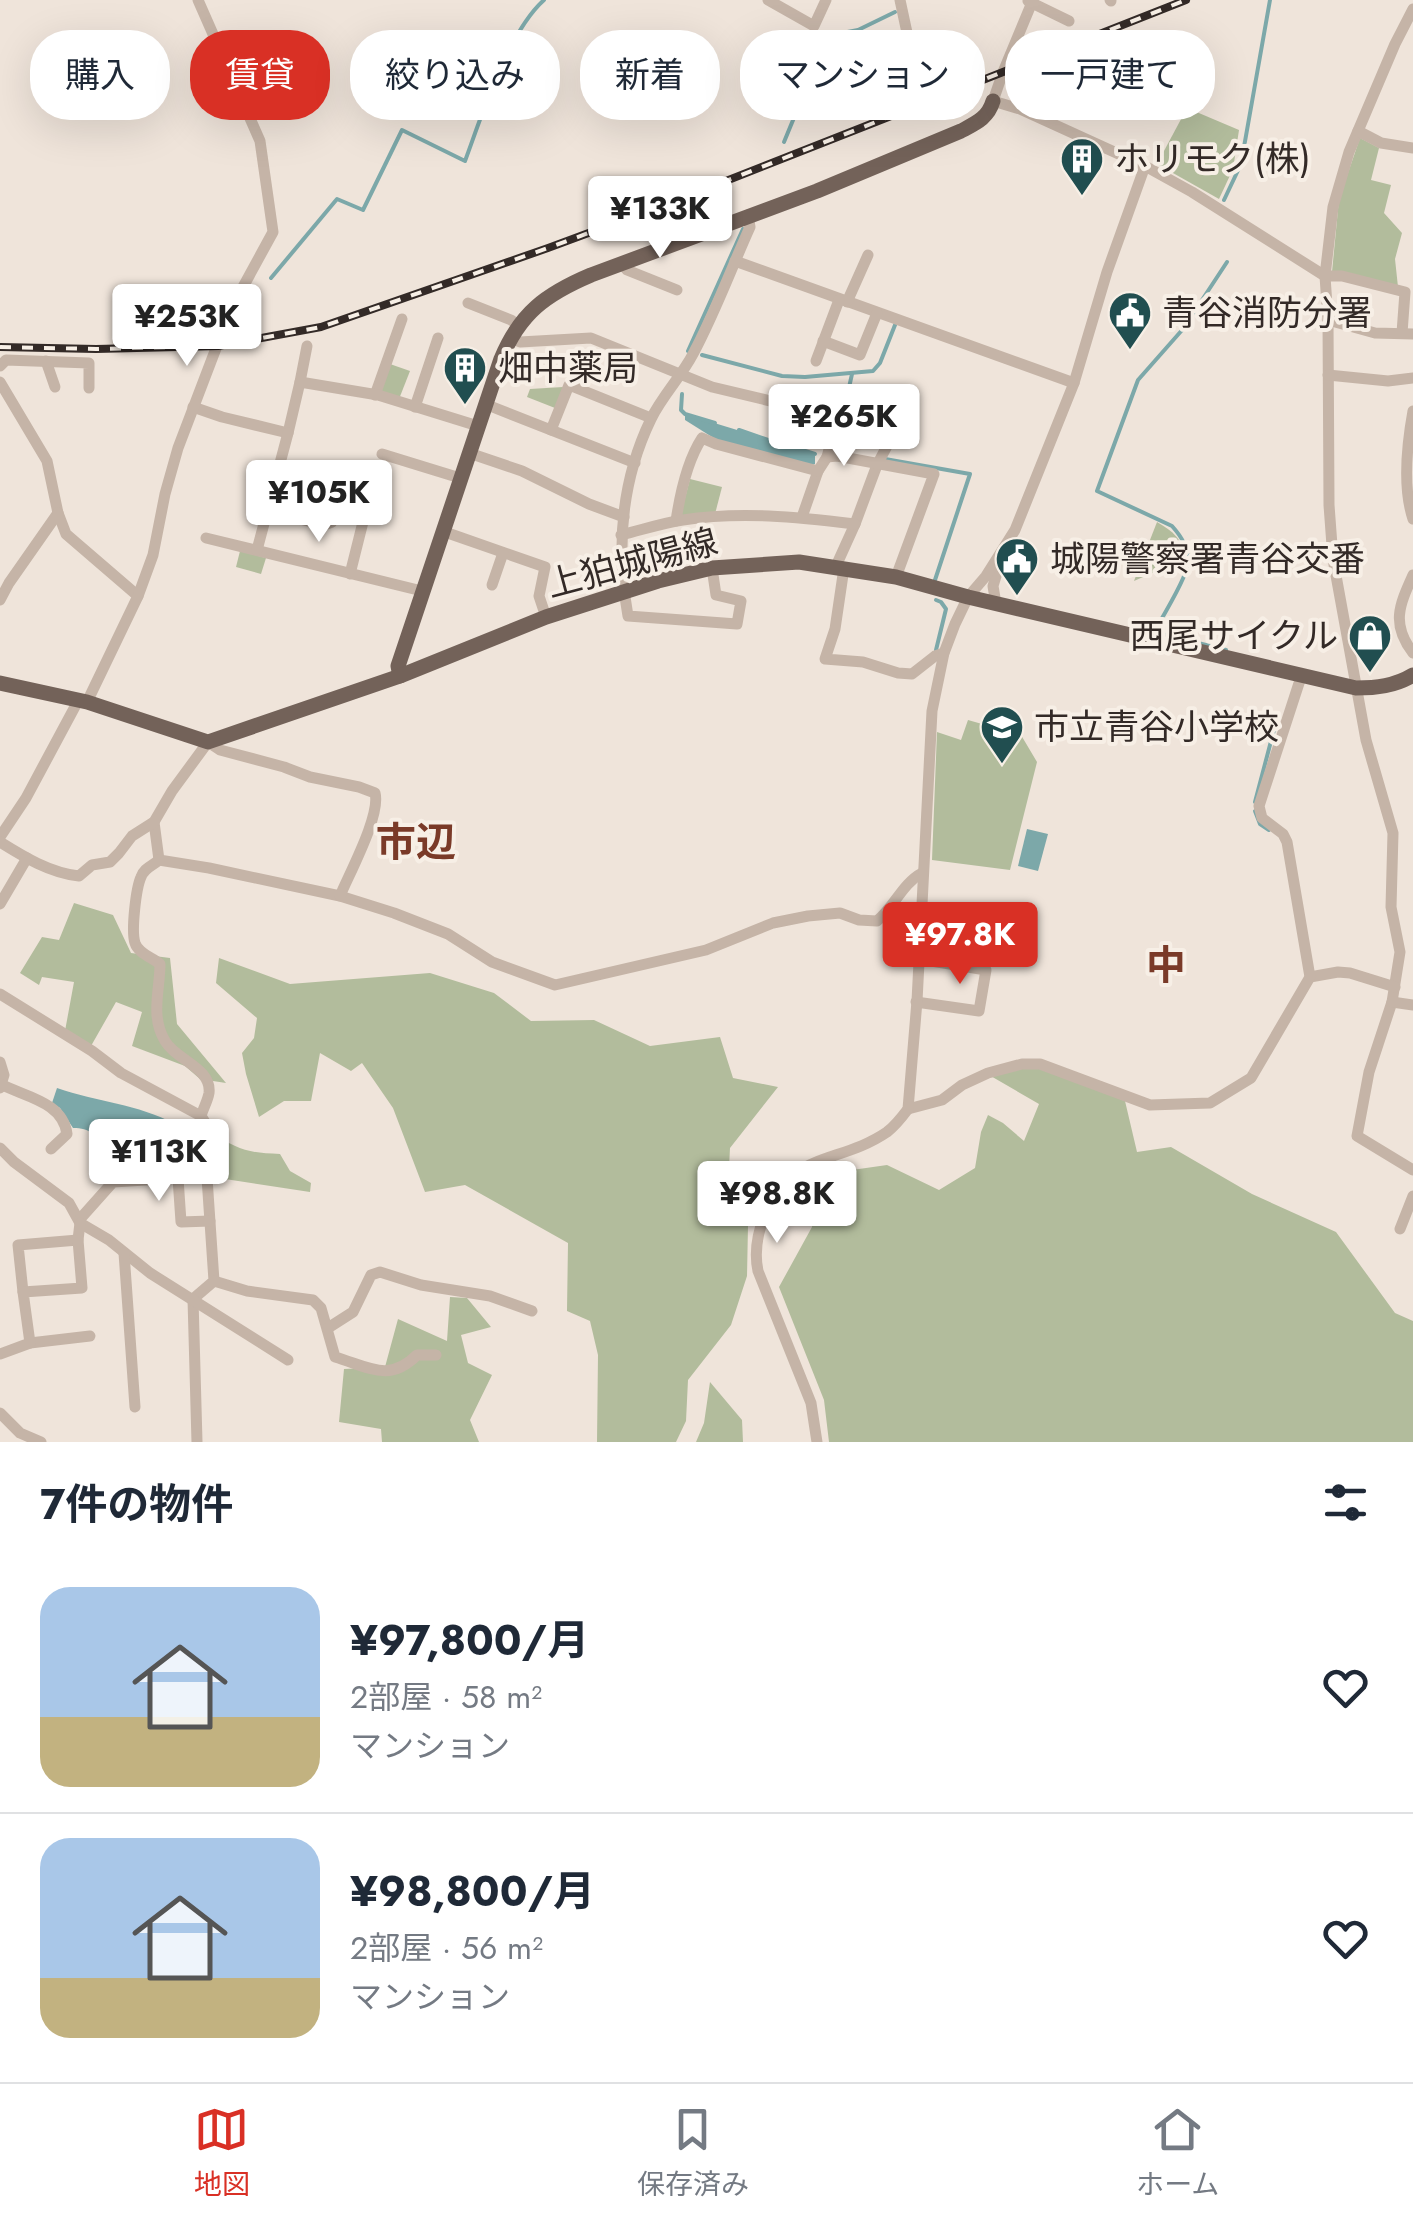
<!DOCTYPE html>
<html lang="ja">
<head>
<meta charset="utf-8">
<style>
	body { margin:0; font-family:Jost,"Noto Sans JP",sans-serif; background:#f2f2f3; color:#1f2937; height:100vh; display:flex; flex-direction:column; font-size:38px; white-space:nowrap }
	* { box-sizing:border-box; margin:0 }
	p { font-size:32px; color:#747a83 }
	.icon { flex:none; width:55px; height:55px; fill:none; stroke:currentColor; stroke-width:2; stroke-linecap:round; stroke-linejoin:round }
	.map { position:relative; height:1442px; overflow:hidden }
	.drawer { display:flex; flex-direction:column; background:#fff; flex:1 }
	.drawer>* { flex:none }
	.hud { position:absolute; left:30px; top:30px; width:1355px; height:90px; display:flex; gap:20px }
	.price { position:absolute; translate:-50% -85px; padding:0 22px; border-radius:10px; background:#fff; color:#222; font-size:32px; line-height:65px; filter:drop-shadow(0 2px 5px #0008) }
	.price::after { content:''; position:absolute; left:50%; top:60px; width:30px; height:22px; margin-left:-15px; background:inherit; clip-path:polygon(0 0,100% 0,50% 100%) }
	.price.selected { background:#d93025; color:#fff }
	ul { padding:0; list-style:none }
	li { display:flex; align-items:center; gap:30px; height:250px; padding:0 40px }
	li+li { border-top:2px solid #e0e1e3 }
	li span { display:grid; place-items:center; flex:none; width:280px; height:200px; border-radius:30px; color:#555 }
	li>.icon { margin-inline-start:auto }
	span .icon { width:120px; height:120px; fill:#fffc; stroke-width:1 }
	li b { font-size:42px }
	h2 { display:flex; justify-content:space-between; align-items:center; height:120px; padding:0 40px; font-size:42px }
	.tag { padding:0 35px; border-radius:40px; background:#fff; box-shadow:0 10px 40px #0002; font-size:35px; line-height:90px }
	.tag.selected { background:#d93025; color:#fff }
	.tab-bar { display:flex; justify-content:space-around; align-items:center; height:140px; border-top:2px solid #e0e1e3; background:#fff; font-size:28px; color:#747a83 }
	.tab-bar a { display:grid; justify-items:center; gap:5px }
	.tab-bar .selected { color:#d93025 }
	.map>svg:first-child { display:block }
	.green { fill:#b2bc9c }
	.water { fill:#7ca8a9 }
	.lines { fill:none; stroke-linecap:round; stroke-linejoin:round }
	.stream { stroke:#7ca8a9; stroke-width:4 }
	.minor { stroke:#c5b4a7; stroke-width:11 }
	.major { stroke:#736259; stroke-width:15 }
	.rail-casing { stroke:#332a27; stroke-width:8 }
	.rail { stroke:#f7efe6; stroke-width:4; stroke-dasharray:11; stroke-linecap:butt }
	.labels { text-anchor:middle; dominant-baseline:central; stroke-width:8; stroke-linejoin:round; paint-order:stroke }
	.poi-label { font-size:35px; fill:#332a27; stroke:#f7efe6; text-anchor:start }
	.street-label { font-size:35px; fill:#332a27; stroke:#f7efe6 }
	.quarter-label { font-size:40px; font-weight:bold; fill:#7a3a28; stroke:#f7efe6 }
</style>
</head>
<body>
<div class="map">
<svg width="1413" height="1442" viewBox="0 0 1413 1442">
	<rect width="100%" height="100%" fill="#efe4da"/>
	<g class="green">
		<path d="M1187,108l52,22 -6,39 -14,30 -62,-35z"/>
		<path d="M1360,138l19,10 -8,32 20,5 -7,28 18,20 -7,26 3,28 -66,-15 7,-73z"/>
		<path d="M390,364l20,7 -11,28 -19,-7z"/>
		<path d="M563,387l-8,21 -28,-11 3,-8z"/>
		<path d="M690,479l32,8 -7,27 -35,3z"/>
		<path d="M1157,522c16,9 26,18 29,36l-52,23z"/>
		<path d="M240,551l26,7 -5,16 -25,-7z"/>
		<path d="M968,720l53,15 16,27 -27,108 -78,-10 5,-128 24,8z"/>
		<path d="M74,903l39,12 18,38 39,5 7,66 49,59 -26,-4 -15,-13 -53,-20 10,-34 -26,-10 -25,44 -26,-15 9,-49 -32,-5 -3,8 -19,-12 22,-36 17,3z"/>
		<path d="M219,958l71,26 140,-11 64,20 37,28 63,-1 56,26 70,-9 13,41 45,9 -48,61 -3,59 21,19 -1,50 -16,49 -43,55 -2,41 -10,21h-79l1,-87 -8,-34 -23,-10 1,-68 -103,-58 -40,7 -32,-84 -31,-45 -11,8 -31,-18 -9,48h-27l-25,16 -13,-43 -4,-21 12,-15 3,-20 -41,-35z"/>
		<path d="M1023,1068l20,1 82,32 12,51 34,-5 81,47 84,38 59,81 18,8v121h-584l-5,-42 -45,-113 33,-60 5,-52 70,-10 52,25 36,-22 6,-36 7,-17 15,8 21,18 15,-37 -50,-29z"/>
		<path d="M212,1132c25,18 37,21 68,22l10,17 21,12 -1,9 -98,-15z"/>
		<path d="M450,1297l17,1 24,29 -30,8 7,28 24,12 -22,45 9,22h-97l-1,-13 -42,-7 5,-53 41,-2 13,-48 49,22z"/>
		<path d="M710,1382l32,38 1,22h-47l8,-19z"/>
	</g>
	<g class="water">
		<path d="M685,414l130,40v10l-5,2 -90,-24 -35,-22z"/>
		<path d="M1027,829l21,5 -10,37 -20,-5z"/>
		<path d="M57,1088c40,14 81,16 118,36l5,18 -75,7c-8,-14 -15,-21 -32,-21l-13,-20 -8,-5z"/>
	</g>
	<g class="lines">
		<g class="stream">
			<path d="M784,142l21,-51 32,-57 21,-4 37,-18"/>
			<path d="M1224,200l17,-36 29,-164"/>
			<path d="M271,278l66,-79 26,11 39,-80 63,31c17,-46 43,-129 79,-161"/>
			<path d="M688,351l55,-122"/>
			<path d="M702,355l80,21 23,1 68,-6 7,-8 15,-38"/>
			<path d="M682,394l-1,16 4,4 30,9"/>
			<path d="M846,401l6,-27"/>
			<path d="M739,430l38,13"/>
			<path d="M786,445l29,9"/>
			<path d="M885,459l85,15 -36,109"/>
			<path d="M936,650l10,-41 -5,-7 -5,-2"/>
			<path d="M1226,650l-72,-18c9,-16 32,-53 34,-68 2,-15 -7,-28 -16,-38l-75,-35 41,-111 45,-51 44,-67"/>
			<path d="M1255,802l20,-76"/>
			<path d="M1255,811l5,13 9,6"/>
		</g>
		<g class="minor">
			<path d="M768,0l46,26 12,-26"/>
			<path d="M1033,0l-30,72 -10,29 27,8 125,57 47,26 133,84h17l63,16 -3,41"/>
			<path d="M1110,0l1,1"/>
			<path d="M1028,1l41,20"/>
			<path d="M1413,9l-18,35 -46,108 -16,55 -8,69 3,44 1,185 4,54 33,181 27,93 -2,74 9,45 -8,50 -23,70 -12,64 56,34"/>
			<path d="M894,58l-22,1 -21,-8 -12,6 -5,11 5,13 4,4h7l34,-13 10,-14 12,-8 3,-8 -9,-42"/>
			<path d="M1358,131l23,12 32,5"/>
			<path d="M735,261l339,122"/>
			<path d="M622,264l5,6 50,20"/>
			<path d="M847,302l21,-47"/>
			<path d="M468,303l43,17 7,5"/>
			<path d="M1328,320l47,13 38,1"/>
			<path d="M510,338l10,4 71,-4 121,49 71,17 57,2 42,-9 24,-2 -10,34 -19,36 -22,59 -19,42"/>
			<path d="M823,341l37,14 17,-42"/>
			<path d="M46,361l9,26"/>
			<path d="M816,361l23,-61"/>
			<path d="M0,366l6,-6 83,3v25"/>
			<path d="M1328,375l60,6 25,-3"/>
			<path d="M0,382l47,79 11,52 -49,70 -9,17"/>
			<path d="M300,382l7,-36"/>
			<path d="M375,395l27,-76"/>
			<path d="M485,404l150,59"/>
			<path d="M193,407l29,10 66,16 12,-51 78,13 100,31"/>
			<path d="M415,407l23,-69"/>
			<path d="M1413,411c-6,33 -11,75 0,108"/>
			<path d="M551,430l18,-45 82,33"/>
			<path d="M469,453l53,18 67,33 35,13"/>
			<path d="M382,454l78,24"/>
			<path d="M827,457l10,-1 97,18 -38,103"/>
			<path d="M268,511l56,14 8,-3 3,-12 8,-4 15,3 6,9 -14,56"/>
			<path d="M58,513l8,21 72,62"/>
			<path d="M802,517l16,-46 9,-14 13,-51"/>
			<path d="M676,521c4,-27 11,-60 26,-83l14,6 102,27"/>
			<path d="M442,531l103,36 -6,29 7,21"/>
			<path d="M621,535c21,-5 41,-12 62,-15 57,-9 115,-3 172,4"/>
			<path d="M206,538l216,53"/>
			<path d="M257,550l31,-117"/>
			<path d="M712,568l4,27 25,6 -4,23 -109,-8c-12,-68 -7,-135 23,-197 11,-23 30,-42 42,-65 22,-41 38,-85 57,-127l-2,-12"/>
			<path d="M844,568l-9,61 -10,30 38,3 35,11 14,1 23,-18 9,-3"/>
			<path d="M1413,575c-14,31 -22,49 0,78"/>
			<path d="M492,585l11,-32"/>
			<path d="M996,604l-3,-18 8,-26"/>
			<path d="M87,702l51,-106 15,-41 12,-61 13,-46 53,-139 42,-77 -13,-91 -62,-141"/>
			<path d="M154,822l5,38 50,8 131,28 54,17 54,21 44,28 63,23 151,-35 67,-27 35,-7 32,-3 19,7 18,1c17,-14 26,-38 45,-48"/>
			<path d="M0,837l26,-39 52,-97"/>
			<path d="M0,842c24,15 50,31 79,34l13,-11 18,-3 9,-9 13,-17 22,-14 18,-31 36,-49 12,8 64,17 26,10 49,10 16,6c6,22 -25,79 -35,103"/>
			<path d="M159,860c-7,6 -15,8 -18,17 -5,11 -10,54 -6,66 3,10 16,14 25,21 0,26 -10,52 5,77 11,19 47,27 44,52 -1,7 -6,16 -8,23"/>
			<path d="M0,904l27,-46"/>
			<path d="M1310,977l28,-5 12,1 45,14"/>
			<path d="M0,994l92,57 29,22 80,43 5,8v39l8,118 -21,18 4,143"/>
			<path d="M916,1002l63,9 7,-41 -67,-11"/>
			<path d="M1392,1002l21,3"/>
			<path d="M0,1062l4,13 -4,13"/>
			<path d="M0,1084c26,13 63,18 67,50l-16,15"/>
			<path d="M908,1109l34,-9 20,-15 26,-12 34,-9h18l110,41 60,-2 41,-25 59,-101 -23,-135 -4,-8 -21,-16 -3,-12 42,-129"/>
			<path d="M0,1148l14,14 55,41 11,20 29,17 41,33 138,87"/>
			<path d="M80,1219l33,-37 65,-4 3,44 29,-1"/>
			<path d="M1400,1229l13,-33"/>
			<path d="M124,1253l11,154"/>
			<path d="M214,1281l33,10 66,9 8,8 14,49c34,10 54,26 82,-2h19"/>
			<path d="M23,1292l-5,-47 60,-5"/>
			<path d="M328,1328l25,-16 18,-37 9,-3 41,13 69,11 42,15"/>
			<path d="M30,1343l60,-7"/>
			<path d="M0,1354l30,-11 -7,-51 59,-4 -4,-48 2,-17"/>
			<path d="M0,1413l20,20 21,9"/>
			<path d="M817,1442l-6,-39 -53,-132c-4,-19 -1,-36 6,-54 23,-66 75,-52 123,-85 8,-6 15,-15 21,-23l9,-108 15,-290 12,-58 11,-29 13,-27 18,-21 29,-46 59,-147 33,-111 38,-106"/>
		</g>
		<g class="major">
			<path d="M400,676l-2,-10 103,-307c19,-46 45,-65 90,-84l226,-84 144,-60c15,-8 27,-13 32,-30"/>
			<path d="M0,683l87,19 121,40 192,-66 146,-59 112,-36 54,-13 87,-6 97,15 72,20 388,91c20,0 39,-2 57,-13"/>
		</g>
		<g class="rail-casing">
			<path id="rail" d="M0,347l96,2 122,-3 103,-19 227,-79 127,-47 511,-201"/>
		</g>
		<use href="#rail" class="rail"/>
	</g>
	<defs>
		<g id="building-pin" transform="scale(2.25)"><path d="M0 17L-7.5 6A9.5 9.5 0 1 1 7.5 6Z" fill="#214e50" stroke="#f7efe6"/><path d="M-4-6H4V6H1V3H-1V6H-4ZM-2.5-4.3h1.7v1.8h-1.7ZM.8-4.3h1.7v1.8H.8ZM-2.5-1h1.7V.8h-1.7ZM.8-1h1.7V.8H.8Z" fill="#fff"/></g>
		<g id="civic-pin" transform="scale(2.25)"><path d="M0 17L-7.5 6A9.5 9.5 0 1 1 7.5 6Z" fill="#214e50" stroke="#f7efe6"/><path d="M-.6-6.5H3V-4.5H.6V-3L4-1V1h2V6H-6V1h2V-1L-.6-3ZM-1.2 2.5V6h2.4V2.5Z" fill="#fff"/></g>
		<g id="shop-pin" transform="scale(2.25)"><path d="M0 17L-7.5 6A9.5 9.5 0 1 1 7.5 6Z" fill="#214e50" stroke="#f7efe6"/><path d="M-5-2.5h2.3a2.7 3.5 0 0 1 5.4 0H5L5.5 6h-11ZM-1.5-2.5h3a1.5 2.3 0 0 0-3 0Z" fill="#fff"/></g>
		<g id="school-pin" transform="scale(2.25)"><path d="M0 17L-7.5 6A9.5 9.5 0 1 1 7.5 6Z" fill="#214e50" stroke="#f7efe6"/><path d="M0-5L7-2L0 1L-7-2ZM-4 1L0 2.5L4 1V4Q0 6-4 4Z" fill="#fff"/></g>
	</defs>
	<g fill-rule="evenodd">
		<use href="#building-pin" x="1082" y="159"/>
		<use href="#civic-pin" x="1130" y="313"/>
		<use href="#building-pin" x="465" y="368"/>
		<use href="#civic-pin" x="1017" y="559"/>
		<use href="#shop-pin" x="1370" y="636"/>
		<use href="#school-pin" x="1002" y="727"/>
	</g>
	<g class="labels">
		<g class="poi-label">
			<text x="1114" y="159">ホリモク(株)</text>
			<text x="1162" y="313">青谷消防分署</text>
			<text x="498" y="368">畑中薬局</text>
			<text x="1050" y="559">城陽警察署青谷交番</text>
			<text x="1338" y="636" text-anchor="end">西尾サイクル</text>
			<text x="1034" y="727">市立青谷小学校</text>
		</g>
		<g class="street-label">
			<text transform="translate(632 563) rotate(-15)">上狛城陽線</text>
		</g>
		<g class="quarter-label">
			<text x="416" y="842">市辺</text>
			<text x="1166" y="965">中</text>
		</g>
	</g>
</svg>
<b class="price" style="left:660px;top:261px">¥133K</b>
<b class="price" style="left:187px;top:369px">¥253K</b>
<b class="price" style="left:844px;top:469px">¥265K</b>
<b class="price" style="left:319px;top:545px">¥105K</b>
<b class="price selected" style="left:960px;top:987px">¥97.8K</b>
<b class="price" style="left:159px;top:1204px">¥113K</b>
<b class="price" style="left:777px;top:1246px">¥98.8K</b>
<div class="hud">
<a class="tag">購入</a>
<a class="tag selected">賃貸</a>
<a class="tag">絞り込み</a>
<a class="tag">新着</a>
<a class="tag">マンション</a>
<a class="tag">一戸建て</a>
</div>
</div>
<section class="drawer">
<h2>7件の物件<svg class="icon" aria-label="filters" viewBox="0 0 24 24"><path d="M4 7h16M4 17h16"/><circle cx="9" cy="7" r="2"/><circle cx="15" cy="17" r="2"/></svg></h2>
<ul>
<li><span style="background:linear-gradient(#a9c7e8 65%,#c2b280 0)"><svg class="icon" aria-label="home" viewBox="0 0 24 24"><path d="M3 11l9-7 9 7M6 9v11h12V9"/></svg></span><div><b>¥97,800/月</b><p>2部屋 · 58 m²</p><p>マンション</p></div><svg class="icon" aria-label="heart" viewBox="0 0 24 24"><path d="M12 20l-8-8c-3-5 5-10 8-4 3-6 11-1 8 4z"/></svg></li>
<li><span style="background:linear-gradient(#a9c7e8 70%,#c2b280 0)"><svg class="icon" aria-label="home" viewBox="0 0 24 24"><path d="M3 11l9-7 9 7M6 9v11h12V9"/></svg></span><div><b>¥98,800/月</b><p>2部屋 · 56 m²</p><p>マンション</p></div><svg class="icon" aria-label="heart" viewBox="0 0 24 24"><path d="M12 20l-8-8c-3-5 5-10 8-4 3-6 11-1 8 4z"/></svg></li>
</ul>
</section>
<nav class="tab-bar">
<a class="selected"><svg class="icon" aria-label="map" viewBox="0 0 24 24"><path d="M3 6l6-2 6 2 6-2v14l-6 2-6-2-6 2zM9 4v14M15 6v14"/></svg>地図</a>
<a><svg class="icon" aria-label="saved" viewBox="0 0 24 24"><path d="M7 4h10v16l-5-4-5 4z"/></svg>保存済み</a>
<a><svg class="icon" aria-label="home" viewBox="0 0 24 24"><path d="M3 11l9-7 9 7M6 9v11h12V9"/></svg>ホーム</a>
</nav>
</body>
</html>
